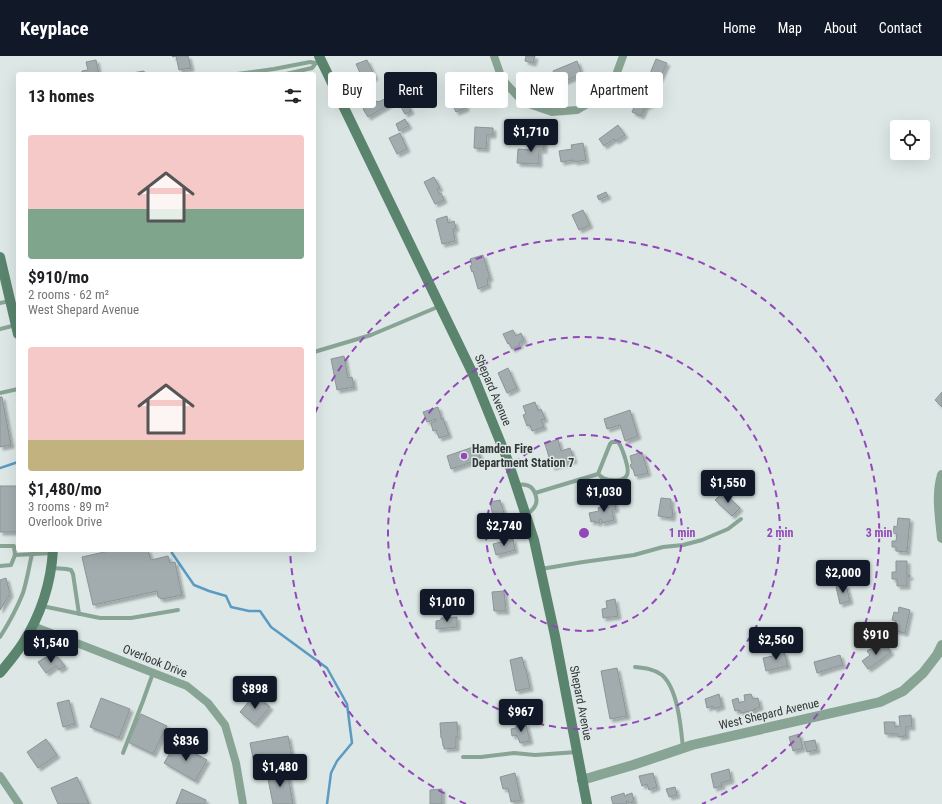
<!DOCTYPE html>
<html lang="en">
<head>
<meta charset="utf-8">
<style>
	body { margin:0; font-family:"Roboto Condensed",sans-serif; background:#f2f2f2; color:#202124; height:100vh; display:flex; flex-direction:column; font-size:15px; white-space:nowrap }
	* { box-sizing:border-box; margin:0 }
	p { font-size:13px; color:#757577 }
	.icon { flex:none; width:22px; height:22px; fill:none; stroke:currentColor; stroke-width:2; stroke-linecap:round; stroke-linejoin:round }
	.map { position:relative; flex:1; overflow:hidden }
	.sheet { position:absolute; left:16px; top:16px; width:300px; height:480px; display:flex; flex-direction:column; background:#fff; border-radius:4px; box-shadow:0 4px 16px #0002 }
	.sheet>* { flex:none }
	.hud { position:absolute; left:328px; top:16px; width:380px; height:36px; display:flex; gap:8px }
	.controls { position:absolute; left:890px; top:64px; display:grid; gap:8px }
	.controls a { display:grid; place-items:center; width:40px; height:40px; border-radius:4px; background:#fff; box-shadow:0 4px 16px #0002; font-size:20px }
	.price { position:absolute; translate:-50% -34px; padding:0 9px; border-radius:4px; background:#111827; color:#fff; font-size:13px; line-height:26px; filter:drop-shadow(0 1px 2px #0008) }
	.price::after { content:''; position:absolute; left:50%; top:24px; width:12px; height:9px; margin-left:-6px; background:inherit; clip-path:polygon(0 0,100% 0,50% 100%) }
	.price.on { background:#222; color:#fff }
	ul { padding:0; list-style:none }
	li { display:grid; align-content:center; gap:8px; height:212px; padding:0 12px }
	li span { display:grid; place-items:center; height:124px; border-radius:4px; color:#555 }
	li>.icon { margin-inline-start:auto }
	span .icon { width:72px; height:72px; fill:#fffc; stroke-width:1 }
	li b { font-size:17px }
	h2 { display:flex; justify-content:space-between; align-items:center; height:48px; padding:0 12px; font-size:17px }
	.pill { padding:0 14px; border-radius:4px; background:#fff; box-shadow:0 4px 16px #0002; font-size:14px; line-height:36px }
	.pill.on { background:#111827; color:#fff }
	header { display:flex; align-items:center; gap:24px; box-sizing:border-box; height:56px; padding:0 20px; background:#111827; color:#fff }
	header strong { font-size:19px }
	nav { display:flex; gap:22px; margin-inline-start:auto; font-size:14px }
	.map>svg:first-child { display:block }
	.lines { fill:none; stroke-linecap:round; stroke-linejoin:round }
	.stream { stroke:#5b9bc2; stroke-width:2.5 }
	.building { fill:#a2acae; stroke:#8b9597; filter:url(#shadow) }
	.service { stroke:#88a494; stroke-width:4 }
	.minor { stroke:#88a494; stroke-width:8 }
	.tertiary { stroke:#88a494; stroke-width:10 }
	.secondary { stroke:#5a846d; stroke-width:10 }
	.ring { fill:none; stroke:#9447b8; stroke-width:2; stroke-dasharray:7 5 }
	.poi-dot { fill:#9447b8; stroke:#dce7e6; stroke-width:1.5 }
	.labels { text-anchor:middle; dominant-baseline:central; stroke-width:3; stroke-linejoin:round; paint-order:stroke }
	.street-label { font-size:12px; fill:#323635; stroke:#dce7e6 }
	.poi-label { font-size:12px; font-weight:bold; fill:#323635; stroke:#dce7e6; text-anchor:start }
	.centre { fill:#9447b8; stroke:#dce7e6; stroke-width:2 }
	.ring-label { font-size:12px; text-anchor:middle; font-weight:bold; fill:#9447b8; stroke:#dce7e6; stroke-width:3; stroke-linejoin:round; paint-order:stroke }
</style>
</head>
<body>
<header>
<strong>Keyplace</strong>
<nav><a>Home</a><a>Map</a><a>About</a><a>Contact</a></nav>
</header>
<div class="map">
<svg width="942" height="748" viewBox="0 0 942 748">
	<defs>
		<filter id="shadow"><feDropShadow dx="3" dy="3" stdDeviation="1" flood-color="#0004"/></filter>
	</defs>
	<rect width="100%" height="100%" fill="#dce7e6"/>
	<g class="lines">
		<g class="stream">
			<path d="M0,412l18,-6"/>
			<path d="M171,494l1,3 22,32 15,6 17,5 5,11 18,4h11l11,16 56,41 20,36 5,39 -15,18 -6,12 -4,31"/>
		</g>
	</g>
	<g class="building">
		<path d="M172,0h16l3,12 -12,2 -3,-14 -3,1z"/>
		<path d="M526,0h9l-2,7 -8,-2z"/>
		<path d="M656,3l11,4 -8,17 -10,-4z"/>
		<path d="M96,4l3,14h-17v-3l6,-1 -2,-8z"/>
		<path d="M367,4l8,17 -11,5 -8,-18z"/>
		<path d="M577,5l5,13 -24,10 -5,-13z"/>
		<path d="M144,15l1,3h-13v-1z"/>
		<path d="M459,35l2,6 6,-3 3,8 -5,2 1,4 -10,4 -7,-16z"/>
		<path d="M641,35l12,4 -5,11 -2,-1 -5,11 -9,-4z"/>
		<path d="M387,42l3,6 -22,13 -5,-8 14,-8 1,1z"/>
		<path d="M407,47l4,8 -6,3 -4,-7z"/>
		<path d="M405,63l4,7 -10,5 -3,-7z"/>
		<path d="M618,69l7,10 -9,6 -2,-2 -10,7 -5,-7z"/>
		<path d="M475,71l18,1v7h-6l-1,14 -12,-1z"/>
		<path d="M400,77l7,16 -10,5 -8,-16z"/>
		<path d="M533,83l11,1v10h-5v14l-22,-1 1,-14 15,1z"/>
		<path d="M583,87l3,17 -12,2v-2l-13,2 -2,-11 13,-2 -1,-4z"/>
		<path d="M434,121l6,11 -3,1 2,5 2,-1 3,7 -9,4 -11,-22z"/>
		<path d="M606,136l2,4 -9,4 -2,-4z"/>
		<path d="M583,154l7,15 -11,5 -7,-15z"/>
		<path d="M447,160l1,7 6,-2 2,7 -3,1 2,12 -13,3 -6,-24 1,-1z"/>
		<path d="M483,199l7,23 -3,1 1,6 -10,4 -5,-18 -1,1 -2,-6 2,-1 -2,-6z"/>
		<path d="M513,274l3,6 5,-3 3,7 -5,3 1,2 -8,4 -3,-6 -1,1 -5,-10z"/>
		<path d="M344,300l4,22 4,-1 2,10 -17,3 -6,-31z"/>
		<path d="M508,312l9,20 -10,5 -9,-20z"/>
		<path d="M942,336v15l-7,-7z"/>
		<path d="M0,341h2l9,48 -11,2z"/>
		<path d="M535,346l3,9 3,-2 4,10 -4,1 3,7 -12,4 -2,-6 -3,1 -4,-11 3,-1 -3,-8z"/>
		<path d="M438,351l3,10v2l2,-1 6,17 -10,3 -3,-8 -3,1 -2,-8 5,-2v-2l-9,3 -4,-10z"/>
		<path d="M630,354l8,26 -13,5 -5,-16 -13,4 -3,-10z"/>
		<path d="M558,383l3,12 9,-3 4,12 -22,7 -7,-23z"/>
		<path d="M476,390l5,13 -30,10 -4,-13z"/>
		<path d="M642,396l6,21 -13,3 -2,-7h-1l-2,-4 2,-1 -2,-8z"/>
		<rect x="0" y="430" width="18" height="46"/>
		<path d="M723,436l17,16 -8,8 -17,-16z"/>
		<path d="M661,442l10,1v10h2l-1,9 -14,-2z"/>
		<path d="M500,444l4,13 -11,3 -3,-14z"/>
		<path d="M614,445l2,8 -4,1 2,10 -12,3 -1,-4 -2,1 1,2 -4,1 -1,-2 -4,1 -2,-9 10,-2 -1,-3 8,-2 -1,-3z"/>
		<path d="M898,462l12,1 -3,33 -11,-1v-4h-4v-6h4l1,-7 -4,-1 1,-7 3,1z"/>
		<path d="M513,483l2,11 -19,5 -3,-11z"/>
		<path d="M113,494h35l3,10 17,-4 2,7 5,-1 7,33 -20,4 -4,-2 -1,-6 -64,14 -11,-48z"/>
		<path d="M896,505h11v14h3v2h-3v9h-10v-7h-5v-7h4z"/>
		<path d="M6,522l4,16 -10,16v-30z"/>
		<path d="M846,529l4,16 -10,3 -4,-17z"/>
		<path d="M504,535l2,20h-12l-2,-19z"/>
		<path d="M615,543l3,17 -15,2 -1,-9 5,-1 -1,-7z"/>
		<path d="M899,551l11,3 -5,23 -14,-3 1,-5h3l1,-4 -4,-1 2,-8 4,1z"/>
		<path d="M457,561v10l-21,2v-8l5,-1v-2z"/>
		<path d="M884,587l7,9 -14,11 -9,6 -6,-8 8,-6 -3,-4 5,-3 3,3z"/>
		<path d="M781,593l1,4 2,-1 4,14 -22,5 -3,-13 10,-2 -1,-4z"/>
		<path d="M56,599l9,11 -6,4 -3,-4 -10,7 -8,-11 8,-5 2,3z"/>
		<path d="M840,599l3,10 -11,3 -15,5 -3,-11z"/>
		<path d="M522,601l3,12h1l4,19 -14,3 -6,-31z"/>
		<path d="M617,612l10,48 -17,3 -9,-48z"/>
		<path d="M255,638l15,13 -15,18 -15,-13z"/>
		<path d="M719,638l3,12 -8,3 -1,-3 -6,2 -2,-9z"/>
		<path d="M751,638l2,5 5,-1 2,9 -6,2 1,1 -14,3 -1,-3 -5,1 -3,-11 6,-2 1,5 6,-2 -1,-6z"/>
		<path d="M101,642l29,11 -11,29 -29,-11z"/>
		<path d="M69,644l6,24 -12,3 -6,-24z"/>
		<path d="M141,658l26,12 -14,28 -25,-12z"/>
		<path d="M911,659l1,12h-6v9l-8,1v-3h-13l-1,-12h11v5l5,-1 -1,-10z"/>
		<path d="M457,666l1,15h-2v11l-12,1v-3h-1l-1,-8h-1l-1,-15z"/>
		<path d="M526,668l4,17 -10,2 -3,-8 -5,1 -1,-7 5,-1v-2z"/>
		<path d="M799,678l4,14 -10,3 -4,-14z"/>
		<path d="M288,680l4,20 -38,7 -4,-20z"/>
		<path d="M46,683l11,16 -19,13 -11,-16z"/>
		<path d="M815,684l2,10 -10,2 -3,-10z"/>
		<path d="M176,687l31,17 -12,21 -31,-18z"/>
		<path d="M729,713l2,11 -10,3 1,3 -8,2 -3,-14z"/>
		<path d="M287,714l6,34h-20l-6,-30z"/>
		<path d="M515,717l6,27 -10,2 -3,-14 -5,1 -3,-12z"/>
		<path d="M653,717l4,14 -8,3 -2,-6 -5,2 -3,-10z"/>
		<path d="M77,721l12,27h-31l-7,-16z"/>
		<path d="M675,731l2,8 -8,2 -3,-8z"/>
		<path d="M182,733l24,11 -2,4h-28z"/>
		<path d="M442,733v15h-12v-14z"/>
		<path d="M624,737l1,4 1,-1v-1l6,-2 2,9 -6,1v-2h-2l1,3h-14l-2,-7z"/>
	</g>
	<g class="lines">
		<g class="service">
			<path d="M237,18l37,-5 36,-7 6,1 5,-1"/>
			<path d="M286,18l26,-6 4,-5"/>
			<path d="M0,247l10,-2"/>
			<path d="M0,273l16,-4"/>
			<path d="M314,296l57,-17 69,-29"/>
			<path d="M0,337l18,-4"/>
			<path d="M516,429c3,0 7,-1 10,0 8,1 13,14 9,21 -2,4 -6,7 -9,9"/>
			<path d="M535,437l63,-19c2,1 3,3 5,4 6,3 21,4 24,-3 3,-6 -5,-28 -9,-33h-6l-2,2 -12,30"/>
			<path d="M0,490h14l1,9 38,-2"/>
			<path d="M0,510l11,-1 4,-10"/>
			<path d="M52,512l14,1 5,1 2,4 6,40"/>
			<path d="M541,513l42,-7 51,-7 29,-8 20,-2 19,-5 26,-11 13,-10"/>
			<path d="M42,550l58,12h31l47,-8"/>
			<path d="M0,581c9,-14 17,-29 23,-44 4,-13 6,-26 9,-39"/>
			<path d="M635,611c10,1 19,2 27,8 16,14 19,53 21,73"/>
			<path d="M123,697l20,-52 10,-28"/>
			<path d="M463,701h18l33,-4 21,2 42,-3"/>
		</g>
		<g class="minor">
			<path d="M494,0l8,23 21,23 29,10 25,-2 22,-13 17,-22 7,-19"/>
			<path d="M33,570l154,60 21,17 17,22 11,38 7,41"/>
			<path d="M0,720l19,28"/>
		</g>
		<g class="tertiary">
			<path d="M942,419c-6,20 -2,42 0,63"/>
			<path d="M582,724l51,-15 59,-20 188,-43 23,-11 20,-18 14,-18 5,-10"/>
		</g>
		<g class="secondary">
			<path d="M319,0l153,316 36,89 26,79 21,96 32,168"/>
			<path d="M0,201l18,77"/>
			<path d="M0,617c8,-10 16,-19 23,-30 17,-27 28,-60 30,-93"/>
		</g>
	</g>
	<g class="ring">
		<circle cx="584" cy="477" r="98"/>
		<circle cx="584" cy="477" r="196"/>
		<path d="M466 748A295 295 0 0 1 290 495M315 357A295 295 0 1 1 702 748"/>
	</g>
	<circle class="poi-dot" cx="464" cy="400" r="4"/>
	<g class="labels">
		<g class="street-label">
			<text transform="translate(493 334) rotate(67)">Shepard Avenue</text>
			<text transform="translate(155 605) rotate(22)">Overlook Drive</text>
			<text transform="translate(581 647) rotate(79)">Shepard Avenue</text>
			<text transform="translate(769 658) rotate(-13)">West Shepard Avenue</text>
		</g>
		<g class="poi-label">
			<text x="472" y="393">Hamden Fire<tspan x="472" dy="14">Department Station 7</tspan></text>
		</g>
	</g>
	<circle cx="584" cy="477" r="6" class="centre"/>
	<g class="ring-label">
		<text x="682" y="481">1 min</text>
		<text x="780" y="481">2 min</text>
		<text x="879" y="481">3 min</text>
	</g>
</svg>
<div class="controls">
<a><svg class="icon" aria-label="locate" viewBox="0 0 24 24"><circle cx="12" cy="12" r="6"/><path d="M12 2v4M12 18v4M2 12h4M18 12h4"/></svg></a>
</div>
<b class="price" style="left:531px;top:97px">$1,710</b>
<b class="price" style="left:728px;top:448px">$1,550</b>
<b class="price" style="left:604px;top:457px">$1,030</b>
<b class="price" style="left:504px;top:491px">$2,740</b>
<b class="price" style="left:843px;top:538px">$2,000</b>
<b class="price" style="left:447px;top:567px">$1,010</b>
<b class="price on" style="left:876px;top:600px">$910</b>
<b class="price" style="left:776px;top:605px">$2,560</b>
<b class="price" style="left:51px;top:608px">$1,540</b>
<b class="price" style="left:255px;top:654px">$898</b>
<b class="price" style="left:521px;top:677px">$967</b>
<b class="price" style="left:186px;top:706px">$836</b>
<b class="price" style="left:280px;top:732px">$1,480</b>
<div class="hud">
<a class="pill">Buy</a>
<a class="pill on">Rent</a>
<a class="pill">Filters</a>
<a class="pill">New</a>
<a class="pill">Apartment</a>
</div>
<section class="sheet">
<h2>13 homes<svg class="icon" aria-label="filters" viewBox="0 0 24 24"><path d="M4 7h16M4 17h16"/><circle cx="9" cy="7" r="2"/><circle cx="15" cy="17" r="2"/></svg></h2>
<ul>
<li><span style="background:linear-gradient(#f6c9c9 60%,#7fa58c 0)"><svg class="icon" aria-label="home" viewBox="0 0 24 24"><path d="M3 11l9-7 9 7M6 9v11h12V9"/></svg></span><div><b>$910/mo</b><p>2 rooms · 62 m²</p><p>West Shepard Avenue</p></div></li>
<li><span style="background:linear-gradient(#f6c9c9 75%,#c2b280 0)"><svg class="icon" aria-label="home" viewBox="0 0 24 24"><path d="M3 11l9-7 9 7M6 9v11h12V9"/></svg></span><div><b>$1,480/mo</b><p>3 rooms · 89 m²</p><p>Overlook Drive</p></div></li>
</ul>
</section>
</div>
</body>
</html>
